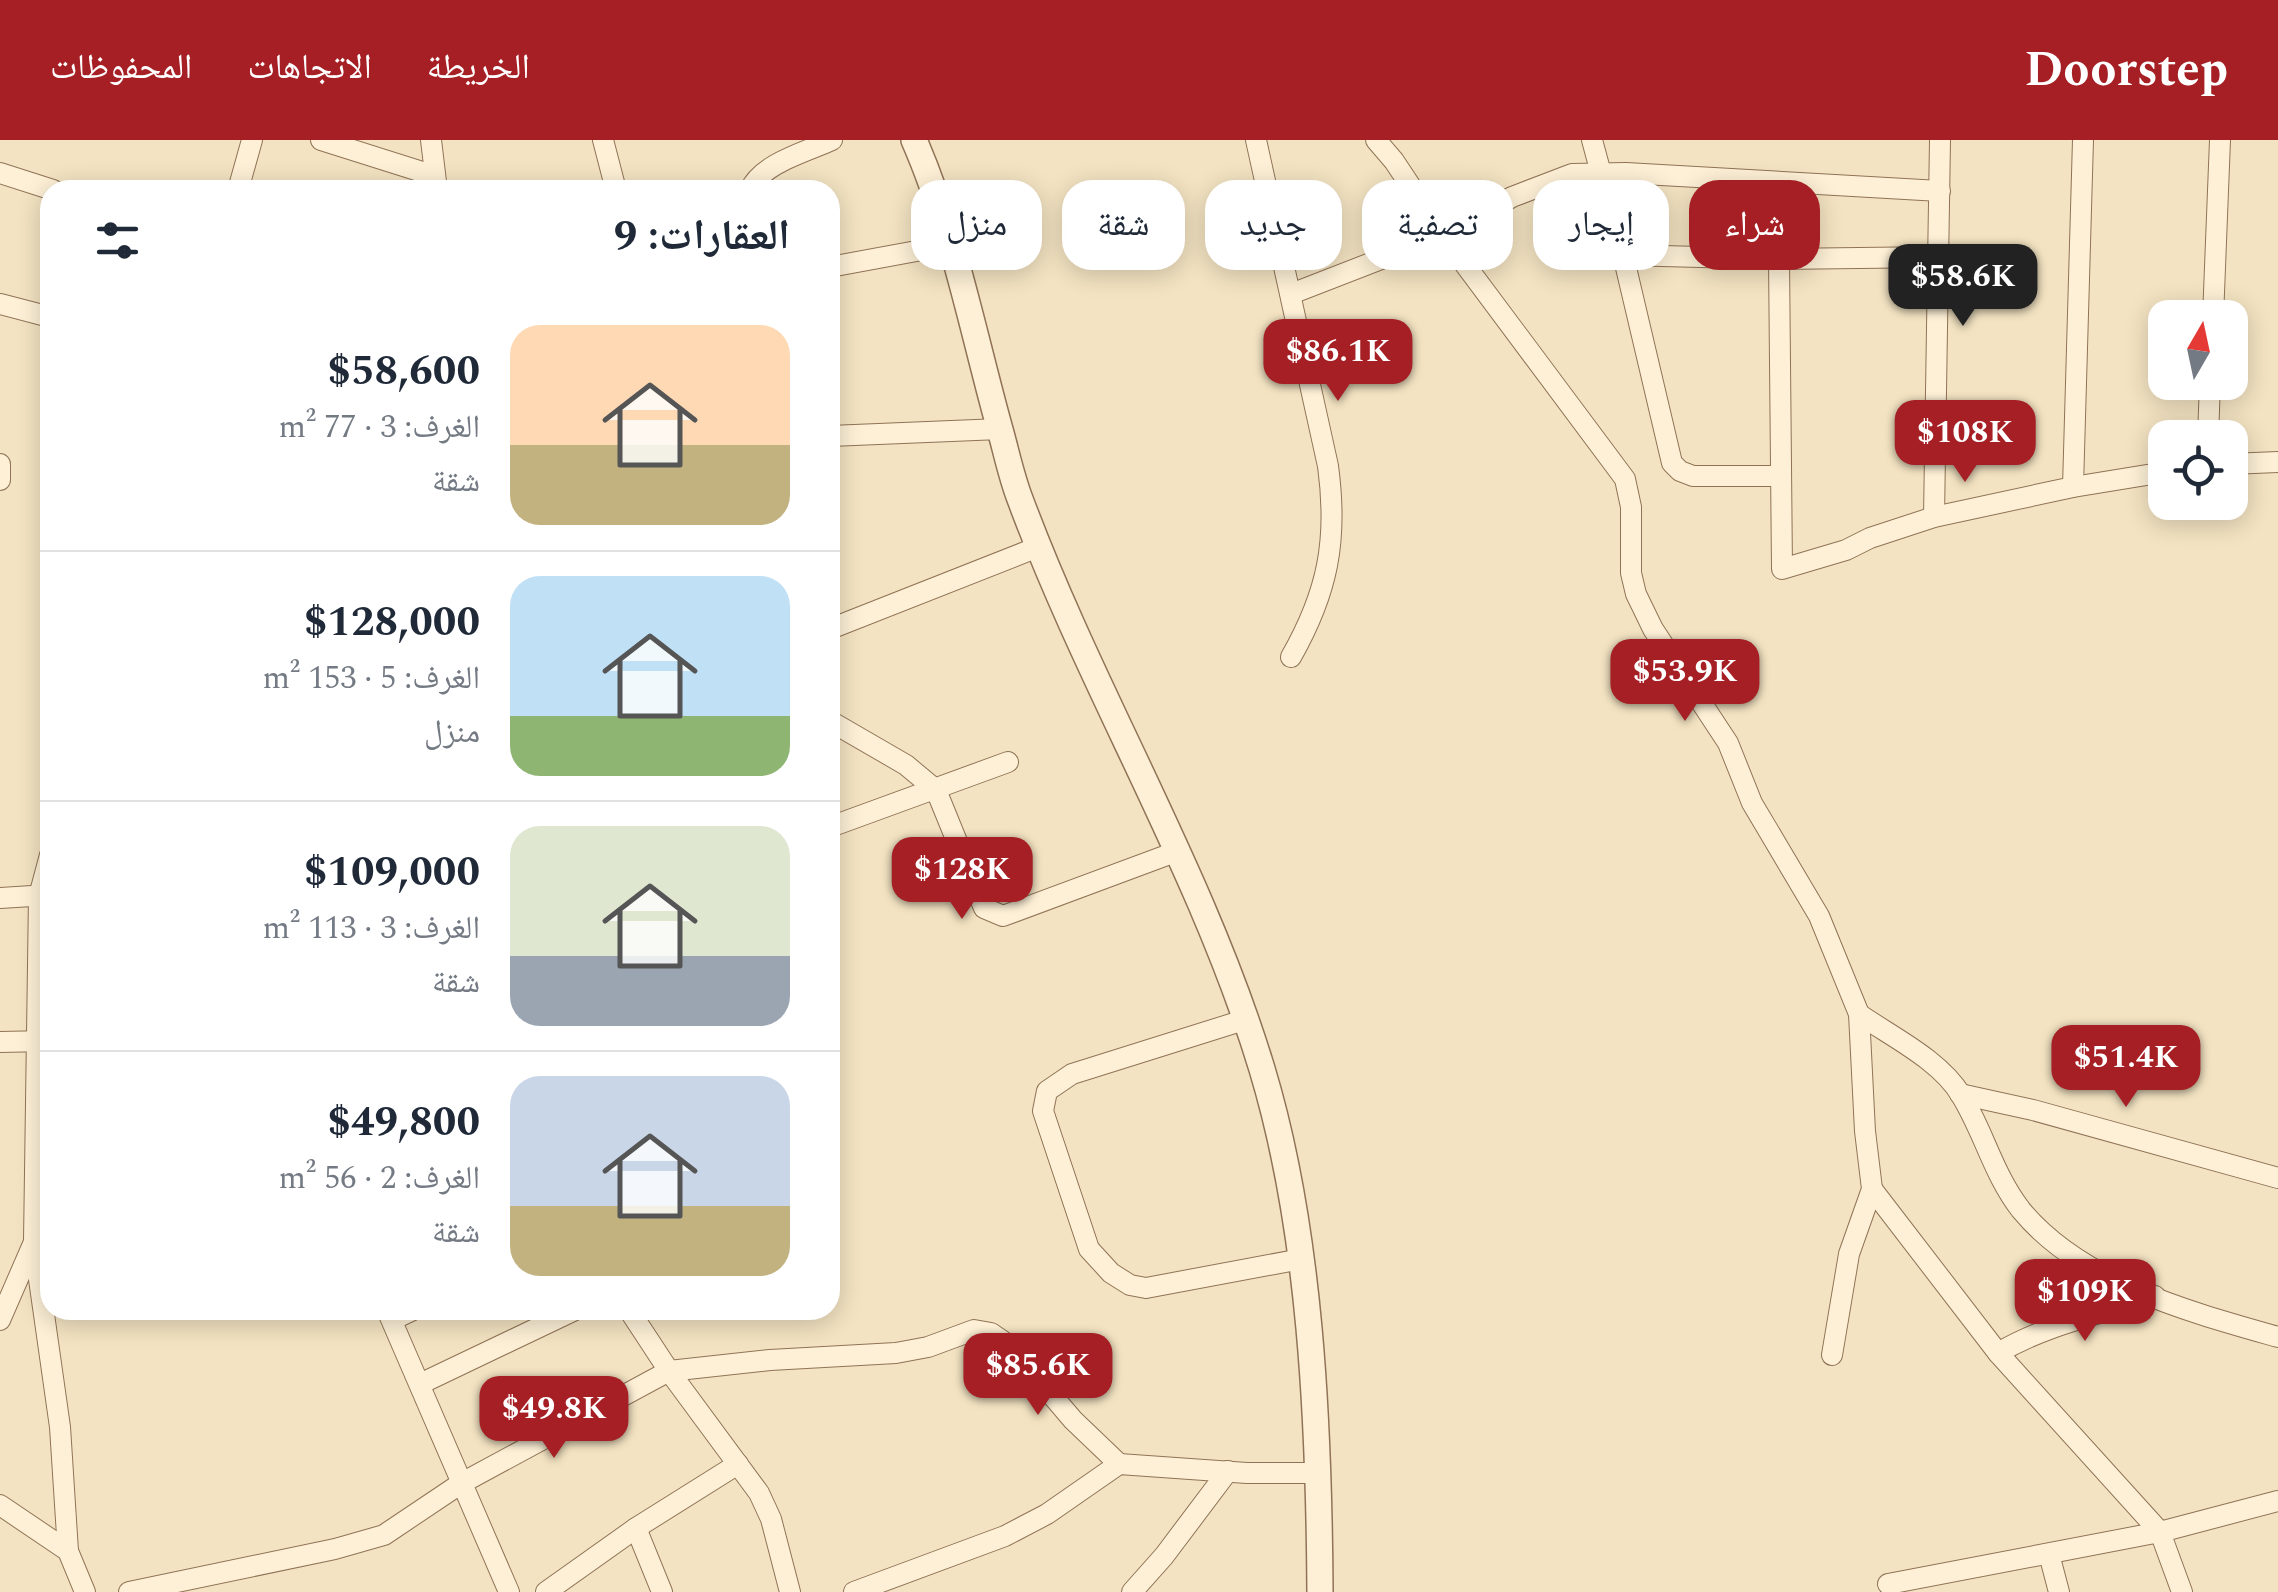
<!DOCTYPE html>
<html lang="ar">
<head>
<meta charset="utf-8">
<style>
	body { margin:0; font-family:Spectral,"Noto Naskh Arabic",serif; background:#f6f6f7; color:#1f2937; direction:rtl; height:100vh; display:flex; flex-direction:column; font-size:38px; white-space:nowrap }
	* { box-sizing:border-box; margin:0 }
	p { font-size:32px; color:#747a83 }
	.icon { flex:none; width:55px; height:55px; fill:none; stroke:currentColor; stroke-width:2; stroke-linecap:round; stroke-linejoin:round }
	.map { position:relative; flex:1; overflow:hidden; direction:ltr }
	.details { position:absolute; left:40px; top:40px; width:800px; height:1140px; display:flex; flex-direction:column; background:#fff; border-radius:30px; box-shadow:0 5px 25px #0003; direction:rtl }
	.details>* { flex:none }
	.banner { position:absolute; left:870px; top:40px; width:950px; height:90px; direction:rtl; display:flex; gap:20px }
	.needle { width:65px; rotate:9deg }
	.fabs { position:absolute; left:2148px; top:160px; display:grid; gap:20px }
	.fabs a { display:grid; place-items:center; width:100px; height:100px; border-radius:20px; background:#fff; box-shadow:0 5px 25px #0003; font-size:50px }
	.price { position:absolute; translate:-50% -85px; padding:0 22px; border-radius:20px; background:#a61f24; color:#fff; font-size:32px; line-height:65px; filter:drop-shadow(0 2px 5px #0008) }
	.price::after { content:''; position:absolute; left:50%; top:60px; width:30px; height:22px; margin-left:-15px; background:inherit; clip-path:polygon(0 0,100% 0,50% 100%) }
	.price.on { background:#222; color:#fff }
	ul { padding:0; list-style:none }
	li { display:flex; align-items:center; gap:30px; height:250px; padding:0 50px }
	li+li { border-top:2px solid #e0e1e3 }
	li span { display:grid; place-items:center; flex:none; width:280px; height:200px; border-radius:30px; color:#555 }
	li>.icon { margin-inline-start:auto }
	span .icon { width:120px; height:120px; fill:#fffc; stroke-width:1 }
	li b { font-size:42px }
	h2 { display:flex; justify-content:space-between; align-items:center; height:120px; padding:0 50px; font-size:42px }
	.tag { padding:0 35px; border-radius:30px; background:#fff; box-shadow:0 5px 25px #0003; font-size:35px; line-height:90px }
	.tag.on { background:#a61f24; color:#fff }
	header { display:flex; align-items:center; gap:60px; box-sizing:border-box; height:140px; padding:0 50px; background:#a61f24; color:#fff }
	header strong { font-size:48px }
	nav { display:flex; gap:55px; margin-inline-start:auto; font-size:35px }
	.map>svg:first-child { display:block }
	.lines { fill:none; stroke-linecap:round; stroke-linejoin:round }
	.minor-casing { stroke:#907356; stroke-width:22 }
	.tertiary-casing { stroke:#907356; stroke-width:28 }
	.minor { stroke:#fdf0d6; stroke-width:20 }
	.tertiary { stroke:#fdf0d6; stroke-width:25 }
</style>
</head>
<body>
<header>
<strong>Doorstep</strong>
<nav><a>الخريطة</a><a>الاتجاهات</a><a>المحفوظات</a></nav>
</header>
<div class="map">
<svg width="2278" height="1452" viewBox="0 0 2278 1452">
	<rect width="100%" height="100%" fill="#f3e3c2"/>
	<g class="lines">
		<g class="minor-casing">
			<g id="minor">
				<path d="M321,0l114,36"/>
				<path d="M431,0l6,50"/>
				<path d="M603,0l13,50"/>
				<path d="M1256,0l72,326c10,74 0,126 -37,191"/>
				<path d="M1376,0l18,21 49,74 182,244 6,28v66l5,21 17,35 75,114 24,60 67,113 40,98 6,117 7,58 -23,65 -17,101"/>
				<path d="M1592,0l31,115 156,4 160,-2"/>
				<path d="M0,33l53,17"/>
				<path d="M238,50l14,-50"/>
				<path d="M750,50c12,-27 56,-38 82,-50"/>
				<path d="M1623,115l49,208 8,8 13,5h88"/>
				<path d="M1779,119l3,310 64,-19 24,-12 64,-21 139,-30 92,-15"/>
				<path d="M830,127l119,-22"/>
				<path d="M1291,154l152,-59 69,-38 60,-23 54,-1 314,18"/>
				<path d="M0,164l50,13"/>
				<path d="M2213,178l7,-178"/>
				<path d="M830,296l170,-7"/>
				<path d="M2208,298l2,-56"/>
				<path d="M0,324v16"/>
				<path d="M2230,324l48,-2"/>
				<path d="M2073,347l10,-347"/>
				<path d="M1934,377l6,-377"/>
				<path d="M830,489l208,-82"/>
				<path d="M830,581l76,44 30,25 48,118 19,8 175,-65"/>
				<path d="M830,687l178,-65"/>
				<path d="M0,758l48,-3"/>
				<path d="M1859,874c33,23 81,46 102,81 23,37 32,79 60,115 60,73 169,102 257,127"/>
				<path d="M1244,880l-172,54 -25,17 -4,20 46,138 22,24 19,12 16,3 155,-29"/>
				<path d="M0,902l48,-1"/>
				<path d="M1960,954l73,16 245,68"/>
				<path d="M1872,1049l126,164 162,179 22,60"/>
				<path d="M34,1104l26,183 8,124"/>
				<path d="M387,1170l122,282"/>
				<path d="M629,1170l40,61 90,122 12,26 19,73"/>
				<path d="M0,1180l34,-78 5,-346 11,-41"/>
				<path d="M392,1180l21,-10"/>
				<path d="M1998,1213c49,-29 103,-39 157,-57"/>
				<path d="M420,1244l155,-74"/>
				<path d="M0,1365l68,46 17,41"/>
				<path d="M636,1388l26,64"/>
				<path d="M2049,1414l10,38"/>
				<path d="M1888,1444l272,-52 118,-31"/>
				<path d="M129,1452l206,-43 49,-14 76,-51 209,-113 101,-11 126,-7 32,-6 46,-17 17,3 19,13 63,74 46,44"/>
				<path d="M546,1452l90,-64 102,-64"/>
				<path d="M854,1452l151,-56 42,-22 72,-50 128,9h72"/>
				<path d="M1132,1452l32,-36 64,-85"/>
			</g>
		</g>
		<g class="tertiary-casing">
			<path id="tertiary" d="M914,0c39,89 59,192 85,286 7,24 12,50 21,73 72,194 182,372 242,570 49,162 57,355 58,523"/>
		</g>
		<use href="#minor" class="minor"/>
		<use href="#tertiary" class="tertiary"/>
	</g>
</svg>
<div class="fabs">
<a><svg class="needle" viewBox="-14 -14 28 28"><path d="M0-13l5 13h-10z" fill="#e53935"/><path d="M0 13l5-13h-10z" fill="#747a83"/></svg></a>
<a><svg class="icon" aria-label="locate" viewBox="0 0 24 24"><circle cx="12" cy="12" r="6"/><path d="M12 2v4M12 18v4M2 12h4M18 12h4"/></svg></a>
</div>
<b class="price on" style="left:1963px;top:189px">$58.6K</b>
<b class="price" style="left:1338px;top:264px">$86.1K</b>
<b class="price" style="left:1965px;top:345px">$108K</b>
<b class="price" style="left:1685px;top:584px">$53.9K</b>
<b class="price" style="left:962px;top:782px">$128K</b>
<b class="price" style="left:2126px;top:970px">$51.4K</b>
<b class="price" style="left:2085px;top:1204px">$109K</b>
<b class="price" style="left:1038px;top:1278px">$85.6K</b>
<b class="price" style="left:554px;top:1321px">$49.8K</b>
<div class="banner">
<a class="tag on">شراء</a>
<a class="tag">إيجار</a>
<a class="tag">تصفية</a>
<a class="tag">جديد</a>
<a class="tag">شقة</a>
<a class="tag">منزل</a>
</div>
<section class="details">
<h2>العقارات: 9<svg class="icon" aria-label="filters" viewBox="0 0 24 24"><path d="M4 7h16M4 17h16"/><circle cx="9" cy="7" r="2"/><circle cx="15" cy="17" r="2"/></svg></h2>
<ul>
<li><span style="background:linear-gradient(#ffd9b3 60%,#c2b280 0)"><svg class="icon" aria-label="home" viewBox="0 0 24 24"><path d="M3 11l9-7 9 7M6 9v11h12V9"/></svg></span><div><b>$58,600</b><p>الغرف: 3 · 77 m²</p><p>شقة</p></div></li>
<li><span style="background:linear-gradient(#bfe0f5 70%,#8fb573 0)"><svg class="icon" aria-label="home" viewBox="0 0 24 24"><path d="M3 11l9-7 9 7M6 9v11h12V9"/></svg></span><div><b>$128,000</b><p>الغرف: 5 · 153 m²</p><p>منزل</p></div></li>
<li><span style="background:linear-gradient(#dfe7d0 65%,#9aa5b1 0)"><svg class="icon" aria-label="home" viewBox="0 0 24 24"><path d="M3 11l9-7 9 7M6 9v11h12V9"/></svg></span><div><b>$109,000</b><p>الغرف: 3 · 113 m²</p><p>شقة</p></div></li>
<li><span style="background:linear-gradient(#c9d6e8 65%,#c2b280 0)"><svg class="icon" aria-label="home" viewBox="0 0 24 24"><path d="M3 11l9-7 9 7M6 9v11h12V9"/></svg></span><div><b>$49,800</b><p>الغرف: 2 · 56 m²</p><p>شقة</p></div></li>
</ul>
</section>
</div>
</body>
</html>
